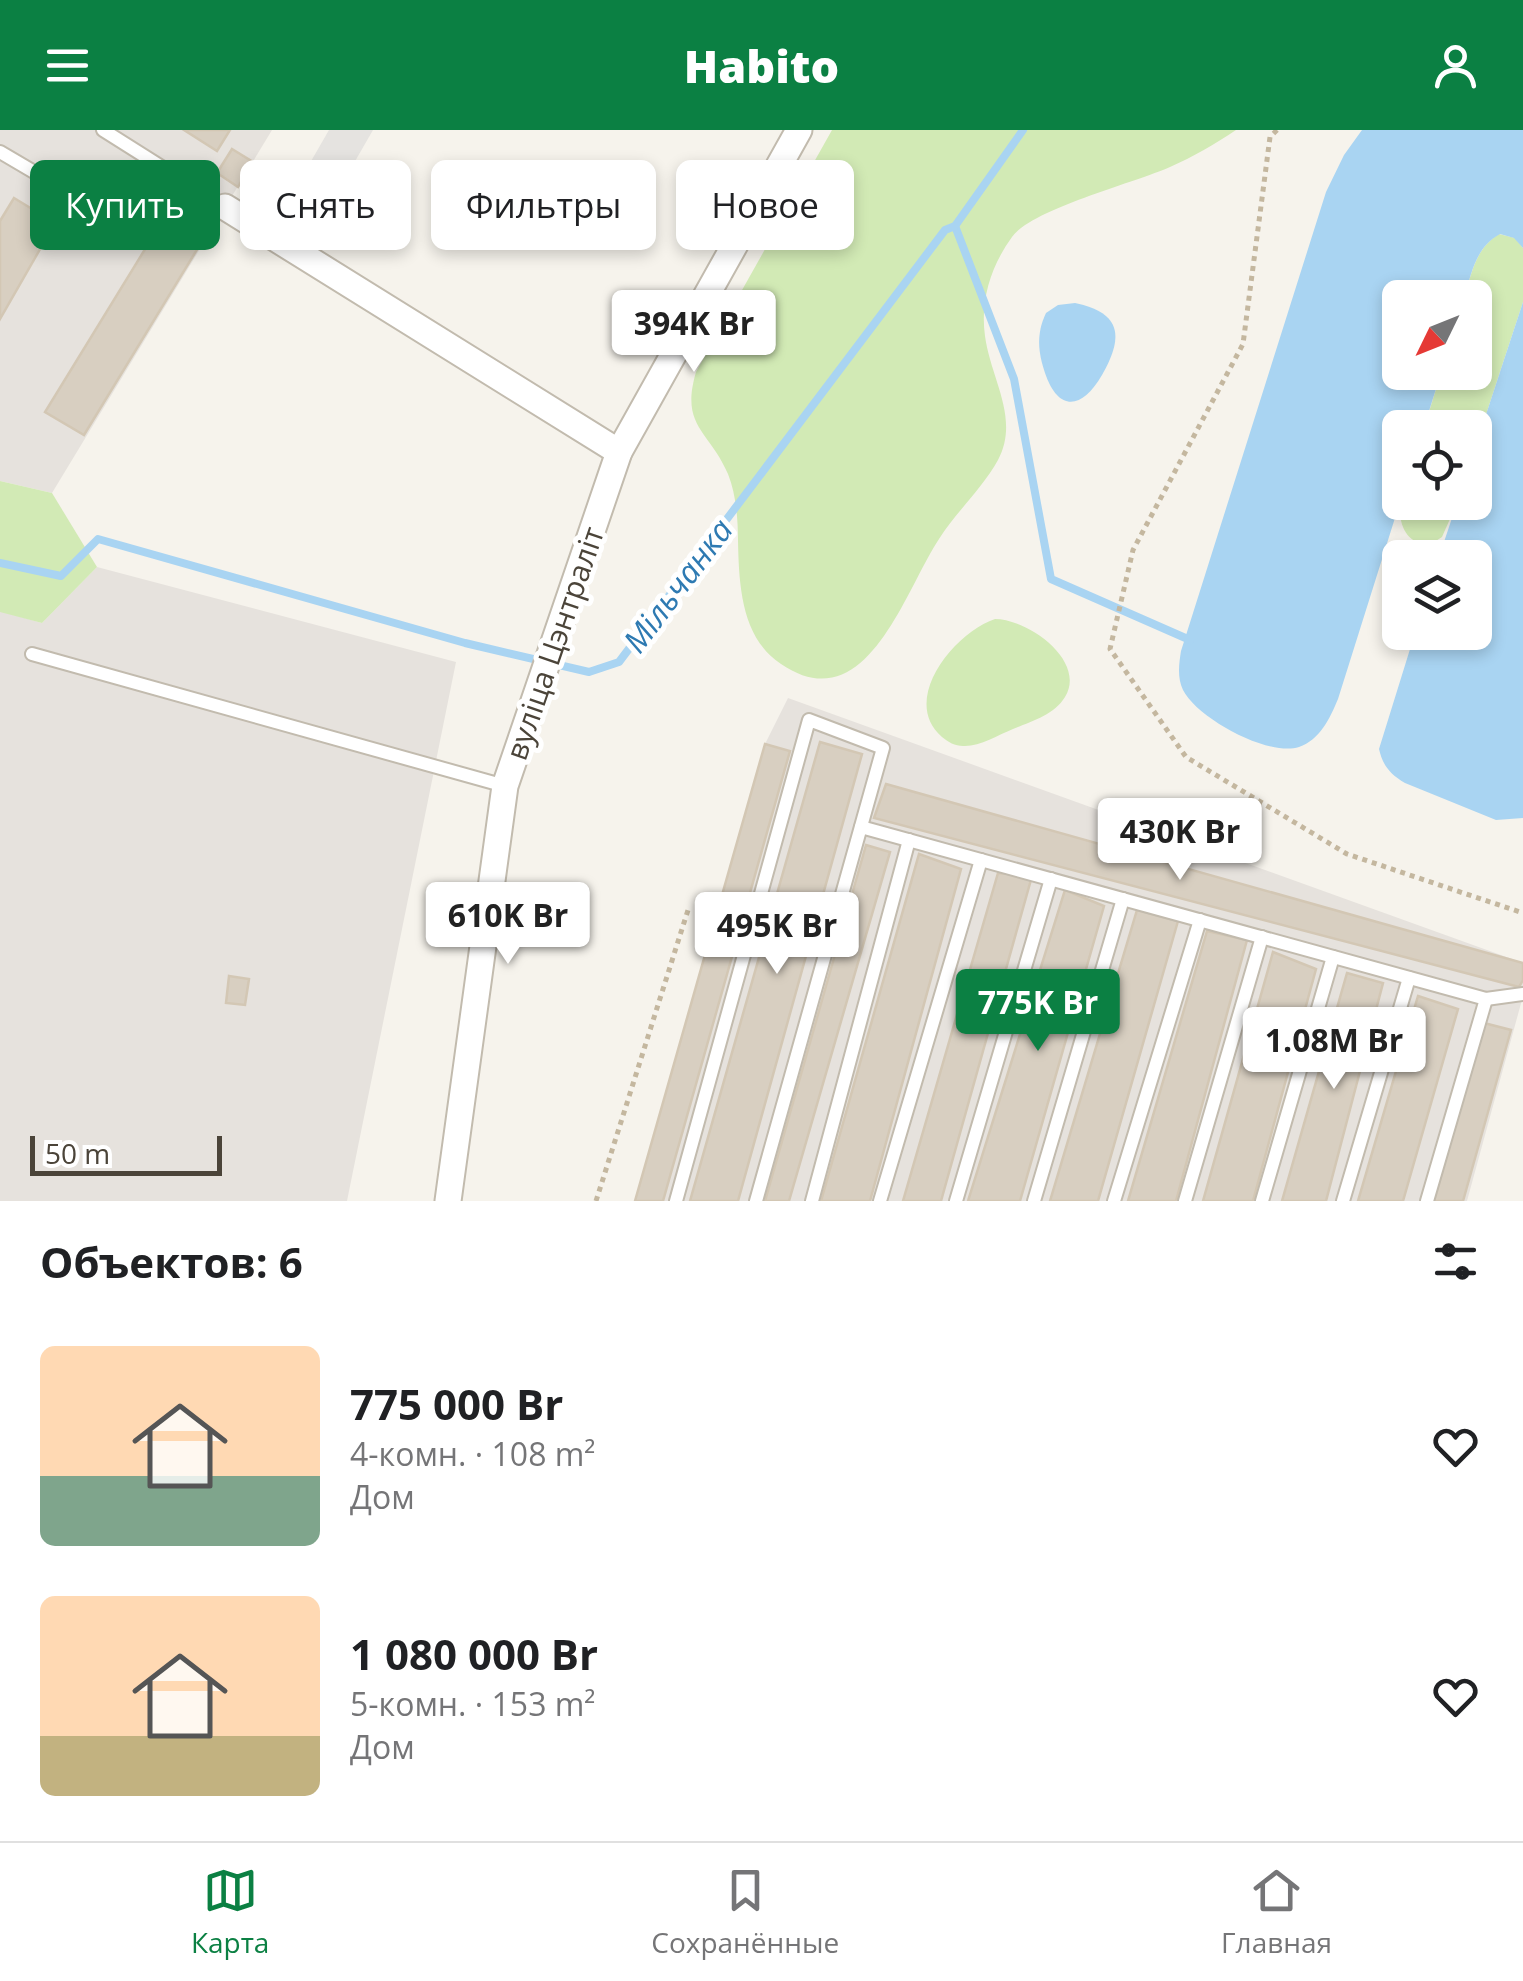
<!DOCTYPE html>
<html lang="ru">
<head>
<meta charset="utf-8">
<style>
	body { margin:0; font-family:"Open Sans",sans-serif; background:#f6f6f6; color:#202124; height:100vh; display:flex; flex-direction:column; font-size:38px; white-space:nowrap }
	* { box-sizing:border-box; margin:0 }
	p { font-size:32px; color:#757577 }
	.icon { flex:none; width:55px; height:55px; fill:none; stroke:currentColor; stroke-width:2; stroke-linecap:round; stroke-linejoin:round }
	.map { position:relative; height:1071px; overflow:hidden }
	.panel { display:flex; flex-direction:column; background:#fff; flex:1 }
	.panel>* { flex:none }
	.guide { position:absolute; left:30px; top:30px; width:1000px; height:90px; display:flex; gap:20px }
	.needle { width:65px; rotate:227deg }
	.buttons { position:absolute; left:1382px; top:150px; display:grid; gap:20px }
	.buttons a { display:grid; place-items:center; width:110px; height:110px; border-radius:15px; background:#fff; box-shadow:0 5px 15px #0003; font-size:50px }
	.scale { position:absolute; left:30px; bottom:25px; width:192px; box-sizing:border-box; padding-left:10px; border:5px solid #4b4439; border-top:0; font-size:28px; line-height:35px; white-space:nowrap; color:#4b4439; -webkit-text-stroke:8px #fff; paint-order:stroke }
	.price { position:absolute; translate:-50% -85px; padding:0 22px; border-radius:10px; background:#fff; color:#222; font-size:32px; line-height:65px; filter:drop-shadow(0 2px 5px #0008) }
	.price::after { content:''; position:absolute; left:50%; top:60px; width:30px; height:22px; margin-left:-15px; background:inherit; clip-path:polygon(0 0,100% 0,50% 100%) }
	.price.selected { background:#0b8043; color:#fff }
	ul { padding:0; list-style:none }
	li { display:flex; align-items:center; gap:30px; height:250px; padding:0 40px }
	li span { display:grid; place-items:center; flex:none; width:280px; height:200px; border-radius:15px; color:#555 }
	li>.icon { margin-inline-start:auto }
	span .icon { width:120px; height:120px; fill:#fffc; stroke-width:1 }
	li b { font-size:42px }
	h2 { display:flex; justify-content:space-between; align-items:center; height:120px; padding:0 40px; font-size:42px }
	.tag { padding:0 35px; border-radius:15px; background:#fff; box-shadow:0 5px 15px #0003; font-size:35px; line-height:90px }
	.tag.selected { background:#0b8043; color:#fff }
	header { display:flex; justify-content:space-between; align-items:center; height:130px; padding:0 40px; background:#0b8043; color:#fff; font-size:45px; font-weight:800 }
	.menu { display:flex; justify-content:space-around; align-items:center; height:140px; border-top:2px solid #e0e0e0; background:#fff; font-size:28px; color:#757577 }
	.menu a { display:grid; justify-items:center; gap:5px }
	.menu .selected { color:#0b8043 }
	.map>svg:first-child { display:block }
	.industrial { fill:#e6e2dd }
	.green { fill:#d2eab5 }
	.parking { fill:#e5e3e0 }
	.water { fill:#a9d4f2 }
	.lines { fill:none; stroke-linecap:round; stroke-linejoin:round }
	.stream { stroke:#a9d4f2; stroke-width:8 }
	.building { fill:#d8cfc1; stroke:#d3c7b4; stroke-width:2.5 }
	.service-casing { stroke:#c2bbae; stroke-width:16 }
	.minor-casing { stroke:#c2bbae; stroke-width:29 }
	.path { stroke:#c4b79f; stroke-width:5; stroke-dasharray:5 5; stroke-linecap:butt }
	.service { stroke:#fff; stroke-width:12 }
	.minor { stroke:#fff; stroke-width:25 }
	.labels { text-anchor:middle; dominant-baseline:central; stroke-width:10; stroke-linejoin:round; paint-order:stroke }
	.street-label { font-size:30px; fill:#4b4439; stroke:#fff }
	.water-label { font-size:32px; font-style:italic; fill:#2e7ab2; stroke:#fff }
</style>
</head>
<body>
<header><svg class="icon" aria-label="menu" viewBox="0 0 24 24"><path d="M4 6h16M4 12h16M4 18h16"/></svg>Habito<svg class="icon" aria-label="person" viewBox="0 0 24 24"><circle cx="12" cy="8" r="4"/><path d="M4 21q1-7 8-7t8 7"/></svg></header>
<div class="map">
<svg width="1523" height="1071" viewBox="0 0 1523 1071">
	<rect width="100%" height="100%" fill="#f6f3ec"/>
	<g class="industrial">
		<path d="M0,0h272l-220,363 -52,-12z"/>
		<path d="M97,437l359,95 -109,539h-347v-590l42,12z"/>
		<path d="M788,568l735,265v33l-56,205h-832l130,-457z"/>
	</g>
	<g class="green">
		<path d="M832,0h404c-21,14 -43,27 -66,37 -36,16 -138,42 -158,70 -21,29 -32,63 -27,99 6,44 35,82 13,124 -16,29 -42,52 -59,79 -35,53 -73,183 -158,125 -40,-26 -42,-80 -43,-123 0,-22 -2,-47 -10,-67 -19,-44 -48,-47 -32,-102z"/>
		<path d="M1499,104l16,4 8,10v54l-48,146v-20h-51l17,-55 34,-1v-74l-11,-1c8,-25 12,-49 35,-63z"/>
		<path d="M0,351l52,12 45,74 -55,56 -42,-11z"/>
		<path d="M1400,373h57l-15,34 -14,9c-24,-5 -29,-22 -28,-43z"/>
		<path d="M995,489c33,0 92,42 70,78 -11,18 -33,24 -52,32 -15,6 -34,18 -50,17 -8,0 -15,-4 -21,-9 -43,-37 13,-105 53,-118z"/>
	</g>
	<path class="parking" d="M329,0h44l-49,85 -33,-19z"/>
	<g class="water">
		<path d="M1362,0h161v118l-9,-10 -14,-4c-24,13 -28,38 -36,63l-64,1v74l41,1 -17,54 -24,1v74l-62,197c-8,19 -18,41 -39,48 -31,10 -102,-29 -116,-57 -6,-12 -4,-27 -2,-39l145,-459 18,-37z"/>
		<path d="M1523,172v516l-27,2 -91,-37c-15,-9 -22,-17 -26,-34l36,-116 60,-1v-74l-36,-1 18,-54 18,-1v-54z"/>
		<path d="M1075,173c48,10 48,35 27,72 -19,33 -43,39 -57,-2 -7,-21 -9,-39 1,-60l12,-8z"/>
	</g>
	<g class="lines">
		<g class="stream">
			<path d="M955,96l59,153 37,200 139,61"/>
			<path d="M0,433l61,13 37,-37 367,104 124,29 30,-10 326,-432 10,-4 68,-96"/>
		</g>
	</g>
	<g class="building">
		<path d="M184,0h46l-13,21z"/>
		<path d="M232,19l21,13 -15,25 -21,-14z"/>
		<path d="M14,68l41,25 -55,96v-98z"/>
		<path d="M163,90l38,23 -117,192 -39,-23z"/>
		<path d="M820,612l42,12 -124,447h-48z"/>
		<path d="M765,614l25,7 -127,450h-28z"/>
		<path d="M886,654l637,179v17l-4,7 -645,-169z"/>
		<path d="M866,715l24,7 -101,349h-24z"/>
		<path d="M919,724l42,15 -91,332h-49z"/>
		<path d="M998,743l34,3 -91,325h-38z"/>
		<path d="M1065,760l39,16 -84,295h-52z"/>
		<path d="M1137,780l41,11 -80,280h-48z"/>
		<path d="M1207,801l40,9 -71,261h-48z"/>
		<path d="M1273,822l43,17 -63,232h-50z"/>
		<path d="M1347,843l36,10 -57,218h-44z"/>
		<path d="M229,846l20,3 -4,26 -19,-2z"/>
		<path d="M1418,866l40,13 -55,192h-45z"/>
		<path d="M1484,893l27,7 -48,171h-29z"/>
	</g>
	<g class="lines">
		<g class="service-casing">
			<g id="service">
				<path d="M103,0l122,77"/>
				<path d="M0,22l114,67"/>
				<path d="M32,524l473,132"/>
				<path d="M861,697l625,172 37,-5"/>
				<path d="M676,1071l133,-481 74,28 -127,453"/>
				<path d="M812,1071l97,-361"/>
				<path d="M880,1071l101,-341"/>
				<path d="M956,1071l95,-322"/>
				<path d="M1034,1071l89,-302"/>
				<path d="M1114,1071l86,-281"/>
				<path d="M1185,1071l77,-264"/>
				<path d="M1262,1071l71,-244"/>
				<path d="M1343,1071l66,-223"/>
				<path d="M1427,1071l59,-202"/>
			</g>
		</g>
		<g class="minor-casing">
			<g id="minor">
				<path d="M225,77l394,245"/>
				<path d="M448,1071l57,-415 114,-334 180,-322"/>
			</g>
		</g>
		<g class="path">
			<path d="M1277,0l-7,7 -27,207 -110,206 -23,99 76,108 161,97 176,59"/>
			<path d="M596,1071l92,-291"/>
		</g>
		<use href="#service" class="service"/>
		<use href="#minor" class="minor"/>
	</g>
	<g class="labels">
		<g class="street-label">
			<text transform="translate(554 513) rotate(-71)">вуліца Цэнтраліт</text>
		</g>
		<g class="water-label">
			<text transform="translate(677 455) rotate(-53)">Мільчанка</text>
		</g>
	</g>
</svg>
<div class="buttons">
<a><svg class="needle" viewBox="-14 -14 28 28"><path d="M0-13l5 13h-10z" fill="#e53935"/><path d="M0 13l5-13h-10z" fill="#757577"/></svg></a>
<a><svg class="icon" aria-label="locate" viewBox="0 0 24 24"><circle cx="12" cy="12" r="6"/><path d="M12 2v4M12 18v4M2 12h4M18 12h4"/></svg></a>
<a><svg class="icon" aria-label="layers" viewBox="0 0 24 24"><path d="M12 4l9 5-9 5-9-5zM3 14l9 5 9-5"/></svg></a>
</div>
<div class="scale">50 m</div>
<b class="price" style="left:694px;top:245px">394K Br</b>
<b class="price" style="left:1180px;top:753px">430K Br</b>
<b class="price" style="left:508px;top:837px">610K Br</b>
<b class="price" style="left:777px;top:847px">495K Br</b>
<b class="price selected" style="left:1038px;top:924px">775K Br</b>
<b class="price" style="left:1334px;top:962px">1.08M Br</b>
<div class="guide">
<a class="tag selected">Купить</a>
<a class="tag">Снять</a>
<a class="tag">Фильтры</a>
<a class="tag">Новое</a>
</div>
</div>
<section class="panel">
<h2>Объектов: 6<svg class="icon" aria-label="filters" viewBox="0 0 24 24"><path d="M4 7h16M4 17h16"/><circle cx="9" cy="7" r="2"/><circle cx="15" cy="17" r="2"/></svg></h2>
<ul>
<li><span style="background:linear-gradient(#ffd9b3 65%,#7fa58c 0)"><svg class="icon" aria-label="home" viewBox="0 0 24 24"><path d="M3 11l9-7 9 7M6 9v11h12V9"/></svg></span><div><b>775 000 Br</b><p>4-комн. · 108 m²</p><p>Дом</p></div><svg class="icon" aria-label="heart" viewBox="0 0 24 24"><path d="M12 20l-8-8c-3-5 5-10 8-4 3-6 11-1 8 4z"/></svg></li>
<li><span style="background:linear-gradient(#ffd9b3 70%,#c2b280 0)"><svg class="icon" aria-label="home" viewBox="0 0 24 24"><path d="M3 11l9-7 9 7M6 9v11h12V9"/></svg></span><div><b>1 080 000 Br</b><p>5-комн. · 153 m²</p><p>Дом</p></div><svg class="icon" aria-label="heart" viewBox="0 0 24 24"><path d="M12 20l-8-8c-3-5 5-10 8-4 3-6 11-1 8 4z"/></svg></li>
</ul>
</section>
<nav class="menu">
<a class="selected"><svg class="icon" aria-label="map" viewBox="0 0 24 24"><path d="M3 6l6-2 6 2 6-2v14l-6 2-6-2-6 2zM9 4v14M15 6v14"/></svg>Карта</a>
<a><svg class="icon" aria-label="saved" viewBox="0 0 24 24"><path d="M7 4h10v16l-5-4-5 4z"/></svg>Сохранённые</a>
<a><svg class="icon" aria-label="home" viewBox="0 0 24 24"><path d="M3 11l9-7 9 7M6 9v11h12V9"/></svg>Главная</a>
</nav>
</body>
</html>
